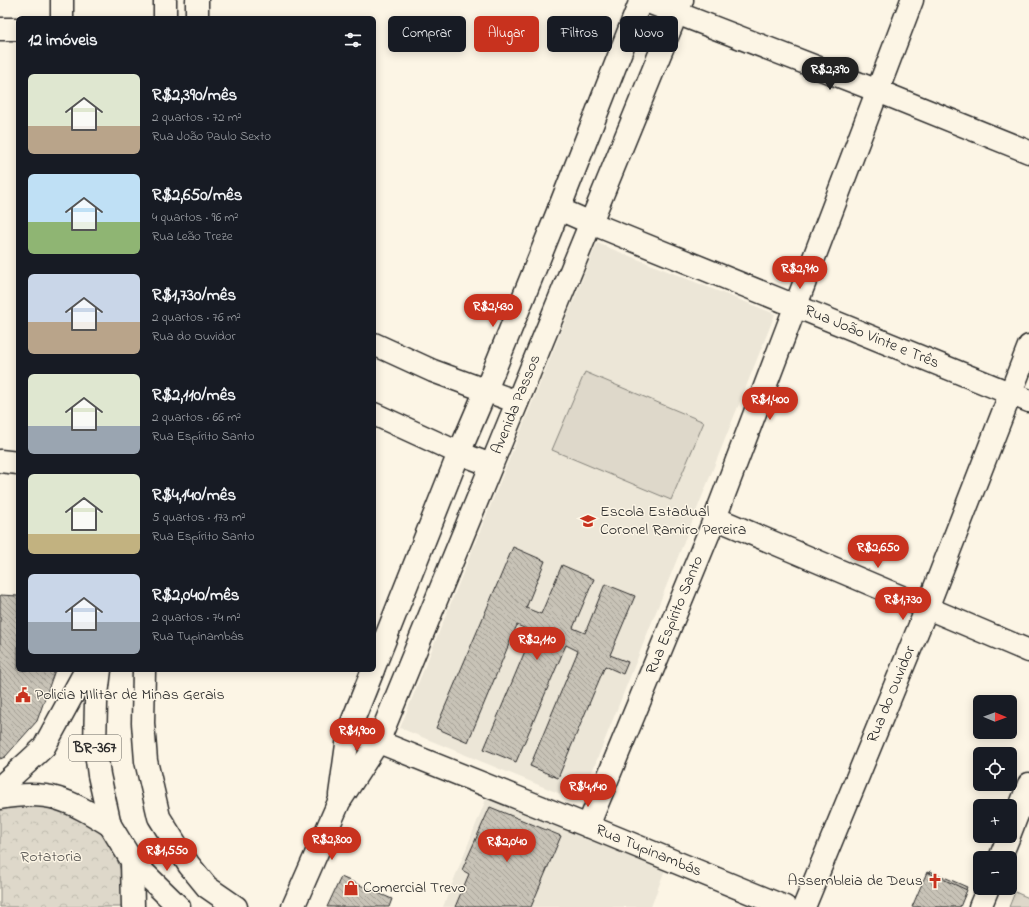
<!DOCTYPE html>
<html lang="pt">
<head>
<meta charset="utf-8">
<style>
	body { margin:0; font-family:"Indie Flower",sans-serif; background:#20242c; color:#f1f3f6; height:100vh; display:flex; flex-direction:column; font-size:15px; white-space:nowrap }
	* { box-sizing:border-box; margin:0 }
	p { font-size:13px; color:#9ea1a6 }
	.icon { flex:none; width:22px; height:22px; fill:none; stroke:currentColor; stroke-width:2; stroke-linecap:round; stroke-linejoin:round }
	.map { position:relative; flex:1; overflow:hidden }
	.details { position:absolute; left:16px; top:16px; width:360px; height:656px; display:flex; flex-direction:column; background:#171b24; border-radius:6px; box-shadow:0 2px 10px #0003 }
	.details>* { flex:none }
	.hud { position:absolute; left:388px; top:16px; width:380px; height:36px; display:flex; gap:8px }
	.needle { width:26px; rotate:91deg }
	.buttons { position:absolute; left:973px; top:695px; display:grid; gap:8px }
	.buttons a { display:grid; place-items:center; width:44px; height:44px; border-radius:6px; background:#171b24; box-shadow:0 2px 10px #0003; font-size:20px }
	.price { position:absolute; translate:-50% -34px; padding:0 9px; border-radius:14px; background:#c8321e; color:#fff; font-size:13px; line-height:26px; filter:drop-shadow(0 1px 2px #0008) }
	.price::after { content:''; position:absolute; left:50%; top:24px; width:12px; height:9px; margin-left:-6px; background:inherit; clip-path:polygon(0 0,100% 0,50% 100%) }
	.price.current { background:#222; color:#fff }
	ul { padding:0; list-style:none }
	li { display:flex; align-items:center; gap:12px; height:100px; padding:0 12px }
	li span { display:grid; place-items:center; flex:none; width:112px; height:80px; border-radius:6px; color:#555 }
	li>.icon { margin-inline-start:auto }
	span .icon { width:48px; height:48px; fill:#fffc; stroke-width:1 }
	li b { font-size:17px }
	h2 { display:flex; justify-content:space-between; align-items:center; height:48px; padding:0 12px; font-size:17px }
	.pill { padding:0 14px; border-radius:6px; background:#171b24; box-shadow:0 2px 10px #0003; font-size:14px; line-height:36px }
	.pill.current { background:#c8321e; color:#fff }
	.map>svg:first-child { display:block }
	.built { fill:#ece6d7 }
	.park { fill:url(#park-crowns); stroke:#84827a }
	.garden { fill:#ded8ca; stroke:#84827a }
	.building { fill:url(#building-back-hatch); stroke:#2b2b2b }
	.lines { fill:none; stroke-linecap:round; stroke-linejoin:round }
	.minor-casing { stroke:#2b2b2b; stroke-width:25 }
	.major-casing { stroke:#2b2b2b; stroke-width:25 }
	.minor { stroke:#fcf5e5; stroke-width:22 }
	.major { stroke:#fcf5e5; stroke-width:22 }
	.labels { text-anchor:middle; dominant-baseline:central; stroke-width:3; stroke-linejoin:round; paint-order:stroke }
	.shield { fill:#fcf5e5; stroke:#6a6863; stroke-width:1 }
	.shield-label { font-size:15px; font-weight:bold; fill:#2b2b2b }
	.street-label { font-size:16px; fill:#2b2b2b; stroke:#fcf5e5 }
	.poi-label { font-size:16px; fill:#2b2b2b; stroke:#fcf5e5; text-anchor:start }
	.park-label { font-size:16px; fill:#585653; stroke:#fcf5e5 }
</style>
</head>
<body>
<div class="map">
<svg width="1029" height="907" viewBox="0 0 1029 907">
	<defs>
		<pattern id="park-crowns" width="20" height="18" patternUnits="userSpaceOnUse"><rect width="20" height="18" fill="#ded8ca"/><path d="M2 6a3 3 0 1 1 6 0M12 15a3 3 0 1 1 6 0" fill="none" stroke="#bfbaae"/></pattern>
		<pattern id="building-back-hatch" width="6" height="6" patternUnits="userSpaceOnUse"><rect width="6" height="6" fill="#c8c3b7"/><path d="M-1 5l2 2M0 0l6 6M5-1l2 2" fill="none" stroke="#a39f95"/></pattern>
	</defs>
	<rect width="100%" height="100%" fill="#fcf5e5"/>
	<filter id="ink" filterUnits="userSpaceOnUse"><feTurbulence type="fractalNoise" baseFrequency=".025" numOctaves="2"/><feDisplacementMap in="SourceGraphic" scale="8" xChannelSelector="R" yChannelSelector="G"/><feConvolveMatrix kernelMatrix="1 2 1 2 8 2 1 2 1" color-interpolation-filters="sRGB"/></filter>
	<g filter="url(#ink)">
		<g class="built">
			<path d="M597,243l178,71 -195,488 -180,-74z"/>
			<path d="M491,787l178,72 -18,48h-208z"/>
		</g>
		<path class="park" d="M42,802c15,7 33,12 48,20 17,10 31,41 33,60 1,8 0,17 -1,25h-122v-99z"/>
		<g class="garden">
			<path d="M585,372l119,50 -33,78 -119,-50z"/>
			<path d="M1015,892l14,6v9h-20z"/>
		</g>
		<g class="building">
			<path d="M513,547l32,14 -19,47 15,6 21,-49 32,14 -21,49 12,5 20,-49 30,12 -25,59 18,7 -5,12 -18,-8 -47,112 -28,-12 48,-115 -12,-6 -50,117 -32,-13 49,-117 -16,-7 -49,117 -32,-14z"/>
			<path d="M0,595l18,1v74h37l-18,51 -32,36 -5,2z"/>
			<path d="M490,807l71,29 -30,71h-76l14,-33 -7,-4z"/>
			<path d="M930,871l37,16 -8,20h-44z"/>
			<path d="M927,872l40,18 -7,17h-48z"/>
			<path d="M341,877l51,22 -3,8h-62z"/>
		</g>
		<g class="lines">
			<g class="minor-casing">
				<g id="minor">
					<path d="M197,0v18"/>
					<path d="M643,0l235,91 151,61"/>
					<path d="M62,18v-18"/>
					<path d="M0,29h18"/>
					<path id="s1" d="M559,209l32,14 438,178"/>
					<path d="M374,344l59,27 84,31"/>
					<path d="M374,414l85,39 32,12"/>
					<path d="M0,461l18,2"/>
					<path d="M715,518l314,133"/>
					<path d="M374,667l85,-214 27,-63 73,-181 82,-209"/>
					<path d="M144,670l-1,53 3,38 13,56 30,48 18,22 29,20"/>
					<path id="s2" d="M349,730l239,96 197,81"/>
					<path d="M340,795l9,-65 24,-60"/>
					<path id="s3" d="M588,826l127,-308 197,-518"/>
					<path d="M1010,833l19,-49"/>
					<path d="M1000,858l9,-22"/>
					<path d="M132,861l47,46"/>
					<path id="s4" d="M293,907l46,-105 39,-60 304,-742"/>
					<path id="s5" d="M804,907l123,-299 102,-262"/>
					<path d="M980,907l8,-19"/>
				</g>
			</g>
			<g class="major-casing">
				<g id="major">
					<path d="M165,18v-18"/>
					<path d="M100,670l-4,33 -1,42 4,30 11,50 22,36 1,46"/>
					<path d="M0,787l28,-25 16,-15 42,-77"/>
					<path d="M0,798c49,-9 69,2 110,27"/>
				</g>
			</g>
			<use href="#minor" class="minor"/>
			<use href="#major" class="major"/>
		</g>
	</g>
	<defs>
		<g id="school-bare" transform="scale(1.2)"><path d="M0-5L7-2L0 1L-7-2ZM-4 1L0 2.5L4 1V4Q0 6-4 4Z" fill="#c8321e" stroke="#fcf5e5" stroke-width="2.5" paint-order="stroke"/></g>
		<g id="civic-bare" transform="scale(1.2)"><path d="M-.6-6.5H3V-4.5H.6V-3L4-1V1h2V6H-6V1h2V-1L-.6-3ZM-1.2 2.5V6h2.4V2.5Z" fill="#c8321e" stroke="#fcf5e5" stroke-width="2.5" paint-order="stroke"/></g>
		<g id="church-bare" transform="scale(1.2)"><path d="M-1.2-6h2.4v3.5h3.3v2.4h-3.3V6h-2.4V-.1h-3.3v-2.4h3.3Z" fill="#c8321e" stroke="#fcf5e5" stroke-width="2.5" paint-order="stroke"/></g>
		<g id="shop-bare" transform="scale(1.2)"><path d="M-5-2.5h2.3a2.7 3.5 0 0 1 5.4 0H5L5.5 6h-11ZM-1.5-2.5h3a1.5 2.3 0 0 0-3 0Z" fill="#c8321e" stroke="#fcf5e5" stroke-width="2.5" paint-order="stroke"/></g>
	</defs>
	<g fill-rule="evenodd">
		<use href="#school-bare" x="588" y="521"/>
		<use href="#civic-bare" x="23" y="695"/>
		<use href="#church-bare" x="935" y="881"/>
		<use href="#shop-bare" x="351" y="888"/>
	</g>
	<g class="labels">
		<rect class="shield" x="69" y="735" width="52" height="26" rx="3"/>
		<g class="shield-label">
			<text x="95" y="748">BR-367</text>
		</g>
		<g class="street-label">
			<text stroke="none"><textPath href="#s1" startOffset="338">Rua João Vinte e Três</textPath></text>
			<text stroke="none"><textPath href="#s4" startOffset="551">Avenida Passos</textPath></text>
			<text stroke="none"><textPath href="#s3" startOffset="228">Rua Espírito Santo</textPath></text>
			<text stroke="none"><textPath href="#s5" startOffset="230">Rua do Ouvidor</textPath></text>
			<text stroke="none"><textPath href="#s2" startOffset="323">Rua Tupinambás</textPath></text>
		</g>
		<g class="poi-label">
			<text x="600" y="512">Escola Estadual<tspan x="600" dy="18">Coronel Ramiro Pereira</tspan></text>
			<text x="35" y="695">Policia MIlitar de Minas Gerais</text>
			<text x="923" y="881" text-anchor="end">Assembleia de Deus</text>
			<text x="363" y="888">Comercial Trevo</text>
		</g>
		<g class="park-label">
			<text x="51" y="857">Rotatoria</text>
		</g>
	</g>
</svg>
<div class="buttons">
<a><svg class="needle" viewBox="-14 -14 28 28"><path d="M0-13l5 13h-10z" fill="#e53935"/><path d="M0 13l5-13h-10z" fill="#9ea1a6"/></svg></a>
<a><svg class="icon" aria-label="locate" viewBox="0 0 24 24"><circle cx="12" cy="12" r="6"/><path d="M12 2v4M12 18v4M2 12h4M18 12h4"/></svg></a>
<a>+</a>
<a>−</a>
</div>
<b class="price current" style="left:830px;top:91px">R$2,390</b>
<b class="price" style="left:800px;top:290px">R$2,910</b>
<b class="price" style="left:493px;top:328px">R$2,430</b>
<b class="price" style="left:770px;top:421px">R$1,400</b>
<b class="price" style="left:878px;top:569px">R$2,650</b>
<b class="price" style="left:903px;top:621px">R$1,730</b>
<b class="price" style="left:537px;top:661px">R$2,110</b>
<b class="price" style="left:357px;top:752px">R$1,900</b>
<b class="price" style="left:588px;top:808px">R$4,140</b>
<b class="price" style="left:332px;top:861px">R$2,800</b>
<b class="price" style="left:507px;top:863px">R$2,040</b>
<b class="price" style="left:167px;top:872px">R$1,550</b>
<div class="hud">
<a class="pill">Comprar</a>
<a class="pill current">Alugar</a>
<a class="pill">Filtros</a>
<a class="pill">Novo</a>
</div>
<section class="details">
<h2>12 imóveis<svg class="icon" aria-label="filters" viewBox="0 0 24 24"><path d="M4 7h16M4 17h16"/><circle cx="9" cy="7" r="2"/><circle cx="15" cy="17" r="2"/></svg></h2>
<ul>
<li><span style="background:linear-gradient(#dfe7d0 65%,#b9a48a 0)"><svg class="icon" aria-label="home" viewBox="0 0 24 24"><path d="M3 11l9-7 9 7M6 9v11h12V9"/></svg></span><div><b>R$2,390/mês</b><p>2 quartos · 72 m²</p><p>Rua João Paulo Sexto</p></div></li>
<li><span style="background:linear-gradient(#bfe0f5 60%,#8fb573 0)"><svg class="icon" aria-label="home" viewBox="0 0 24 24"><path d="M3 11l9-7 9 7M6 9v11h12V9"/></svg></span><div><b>R$2,650/mês</b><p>4 quartos · 96 m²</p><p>Rua Leão Treze</p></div></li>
<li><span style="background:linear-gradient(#c9d6e8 60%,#b9a48a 0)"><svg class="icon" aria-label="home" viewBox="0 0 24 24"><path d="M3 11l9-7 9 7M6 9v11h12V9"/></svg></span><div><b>R$1,730/mês</b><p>2 quartos · 76 m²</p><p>Rua do Ouvidor</p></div></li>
<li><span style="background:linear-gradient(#dfe7d0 65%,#9aa5b1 0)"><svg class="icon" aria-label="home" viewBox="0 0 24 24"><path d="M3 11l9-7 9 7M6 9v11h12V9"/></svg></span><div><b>R$2,110/mês</b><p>2 quartos · 66 m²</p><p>Rua Espírito Santo</p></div></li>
<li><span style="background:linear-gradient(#dfe7d0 75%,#c2b280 0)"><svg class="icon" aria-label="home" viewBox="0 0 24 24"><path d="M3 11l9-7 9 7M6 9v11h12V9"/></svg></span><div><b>R$4,140/mês</b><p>5 quartos · 173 m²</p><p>Rua Espírito Santo</p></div></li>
<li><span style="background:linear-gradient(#c9d6e8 60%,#9aa5b1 0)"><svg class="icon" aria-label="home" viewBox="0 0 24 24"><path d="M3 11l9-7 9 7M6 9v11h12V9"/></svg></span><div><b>R$2,040/mês</b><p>2 quartos · 74 m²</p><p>Rua Tupinambás</p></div></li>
</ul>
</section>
</div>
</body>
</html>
